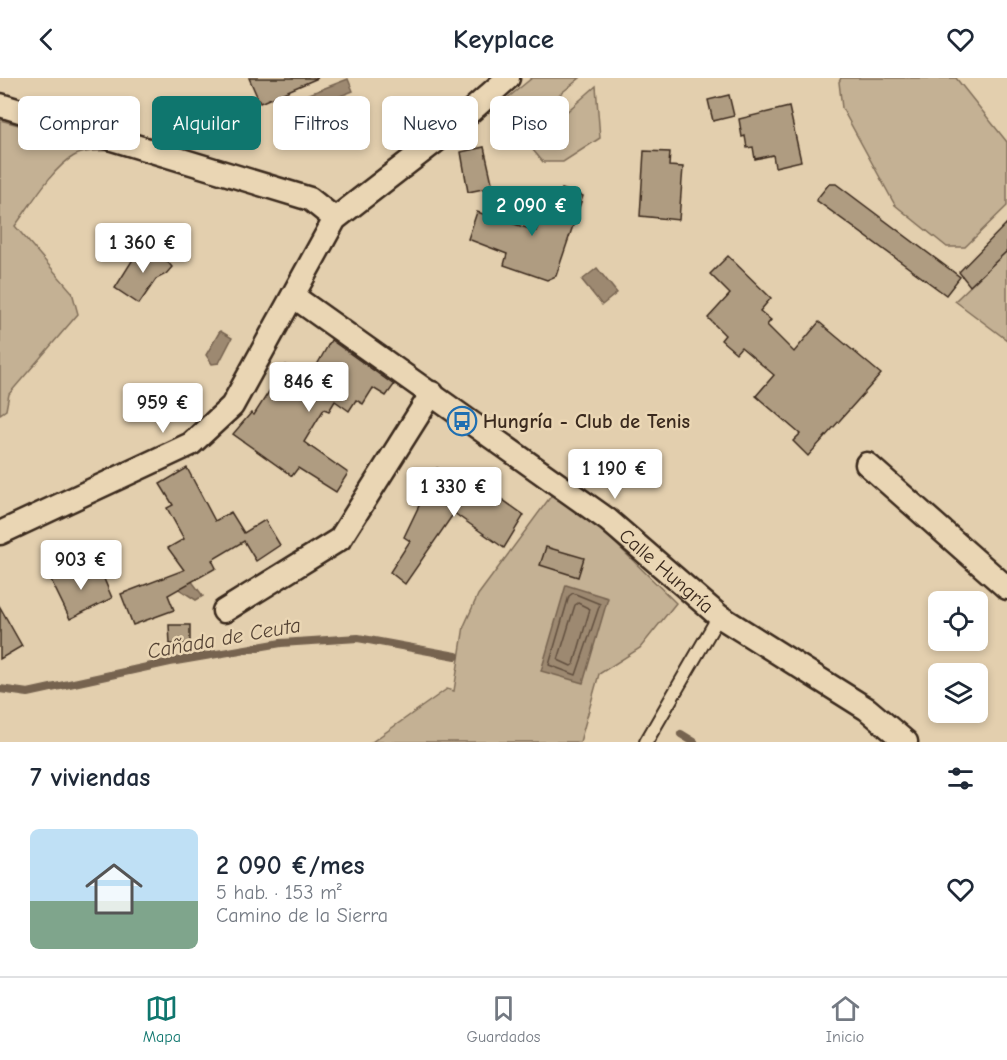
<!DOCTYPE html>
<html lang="es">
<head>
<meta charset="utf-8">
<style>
	body { margin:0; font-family:"Comic Neue",sans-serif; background:#f6f6f7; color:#1f2937; height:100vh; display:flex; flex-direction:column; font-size:22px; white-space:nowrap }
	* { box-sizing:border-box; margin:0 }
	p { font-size:20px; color:#747a83 }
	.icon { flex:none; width:33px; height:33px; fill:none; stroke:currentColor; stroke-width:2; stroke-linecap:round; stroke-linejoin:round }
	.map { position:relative; height:664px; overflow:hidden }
	.drawer { display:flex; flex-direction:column; background:#fff; flex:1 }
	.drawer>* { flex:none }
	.guide { position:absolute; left:18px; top:18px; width:600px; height:54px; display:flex; gap:12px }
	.tools { position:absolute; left:928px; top:513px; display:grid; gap:12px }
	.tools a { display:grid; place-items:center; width:60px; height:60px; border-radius:9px; background:#fff; box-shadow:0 3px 9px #0003; font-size:30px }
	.price { position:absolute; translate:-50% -51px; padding:0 14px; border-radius:6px; background:#fff; color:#222; font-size:20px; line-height:39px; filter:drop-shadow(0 2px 3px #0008) }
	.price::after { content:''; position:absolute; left:50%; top:36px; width:18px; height:14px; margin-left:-9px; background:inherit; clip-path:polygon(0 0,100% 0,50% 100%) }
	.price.selected { background:#0f766e; color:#fff }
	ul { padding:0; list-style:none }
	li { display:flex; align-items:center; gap:18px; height:150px; padding:0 30px }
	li+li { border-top:2px solid #e0e1e3 }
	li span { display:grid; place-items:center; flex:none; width:168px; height:120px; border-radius:9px; color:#555 }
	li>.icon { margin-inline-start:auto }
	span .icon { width:72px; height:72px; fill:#fffc; stroke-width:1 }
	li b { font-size:26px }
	h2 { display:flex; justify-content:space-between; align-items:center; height:72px; padding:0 30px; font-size:26px }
	.chip { padding:0 21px; border-radius:9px; background:#fff; box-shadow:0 3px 9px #0003; font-size:21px; line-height:54px }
	.chip.selected { background:#0f766e; color:#fff }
	header { display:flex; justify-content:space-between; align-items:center; height:78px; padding:0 30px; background:#fff; font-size:27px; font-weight:700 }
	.tabs { display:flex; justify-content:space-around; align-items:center; height:84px; border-top:2px solid #e0e1e3; background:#fff; font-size:16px; color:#747a83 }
	.tabs a { display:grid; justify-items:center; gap:3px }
	.tabs .selected { color:#0f766e }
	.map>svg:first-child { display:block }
	.green { fill:#c4b194; stroke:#806e59; stroke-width:1.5 }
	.water { fill:#9d8971; stroke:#766350; stroke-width:1.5 }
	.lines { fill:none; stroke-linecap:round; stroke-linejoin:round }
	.shore { stroke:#62503f; stroke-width:1.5 }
	.stream { stroke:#766350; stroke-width:8 }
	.building { fill:#af9c81; stroke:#3b2a1e; stroke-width:1.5 }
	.service-casing { stroke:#3b2a1e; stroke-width:16 }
	.minor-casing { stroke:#3b2a1e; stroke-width:27 }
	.service { stroke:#ead6b4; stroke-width:12 }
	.minor { stroke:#ead6b4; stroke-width:22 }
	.labels { text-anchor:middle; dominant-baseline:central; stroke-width:5; stroke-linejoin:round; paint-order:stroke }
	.poi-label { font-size:20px; font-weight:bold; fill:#3b2a1e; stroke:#ead6b4; text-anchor:start }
	.street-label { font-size:20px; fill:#3b2a1e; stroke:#ead6b4 }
	.water-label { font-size:21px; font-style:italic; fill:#544233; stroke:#ead6b4 }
</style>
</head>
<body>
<header><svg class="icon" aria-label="back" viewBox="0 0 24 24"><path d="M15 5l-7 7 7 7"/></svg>Keyplace<svg class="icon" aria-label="heart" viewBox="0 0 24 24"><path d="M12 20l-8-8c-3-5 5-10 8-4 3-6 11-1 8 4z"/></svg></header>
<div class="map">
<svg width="1007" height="664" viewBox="0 0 1007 664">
	<rect width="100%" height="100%" fill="#e3cfae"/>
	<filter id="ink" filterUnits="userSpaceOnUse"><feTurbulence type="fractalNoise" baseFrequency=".0167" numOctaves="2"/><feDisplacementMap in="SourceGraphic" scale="12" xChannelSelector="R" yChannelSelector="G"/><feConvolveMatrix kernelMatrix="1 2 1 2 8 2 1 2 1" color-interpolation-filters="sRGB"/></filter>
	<g filter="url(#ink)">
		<g class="green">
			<path d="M532,0h48l-72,58 -7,-4 -2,-27z"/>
			<path d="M841,0h115l51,64v64l-42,41h-18l-52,-42 -53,-97 -3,-26z"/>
			<path d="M596,8l4,52 -37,24h-20l-10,-12 5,-13z"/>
			<path d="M0,42l116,31c-13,0 -30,-2 -42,5 -22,12 -44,50 -59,70l57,66 6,22 -69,80 -3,16 -6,4z"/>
			<path d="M1007,173v89l-52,-39z"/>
			<path d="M554,414l48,38 74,73 -36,45 -41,26 -19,68h-208l75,-53 7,2 10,-65 14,-31z"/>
		</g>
		<g class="water">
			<path d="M348,1l5,12 -41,16 -5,-12z"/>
			<path d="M597,190l20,25 -15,12 -20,-25z"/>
			<path d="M220,253l12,7 -13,25 -7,1 -6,-9z"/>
			<path d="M187,497l16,21 -7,4 -22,-14z"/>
			<path d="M566,507l42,13 -25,85 -42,-12z"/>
		</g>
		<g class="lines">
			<g class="shore">
				<path d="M573,515l27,11 -24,71 -27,-10 20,-69z"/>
				<path d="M578,525l12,6 -16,55 -3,2 -13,-6 17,-55z"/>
			</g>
			<g class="stream">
				<path d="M0,611l28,4 142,-31 111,-19 77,-5 98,18"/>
				<path d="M681,656l13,8"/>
			</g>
		</g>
		<g class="building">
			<path d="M249,0h69l-58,25z"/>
			<path d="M729,17l5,21 -21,5 -5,-21z"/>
			<path d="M789,29l12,54 -26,6 -2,-12 -18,4 -2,-12 -6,1 -2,-12 -3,1 -3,-18z"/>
			<path d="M484,69l9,40 -25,5 -7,-40z"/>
			<path d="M644,73l26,1 -1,14 14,1 -4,53 -39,-4z"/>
			<path d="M829,106h7l124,93 -14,18 -130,-95z"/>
			<path d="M562,111l21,7 -27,80 -9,4 -43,-15 3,-11 -39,-15 9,-27 59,19 9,-26 11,3z"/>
			<path d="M1007,145v28l-37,35 -11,-14z"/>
			<path d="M142,167l19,9 11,13 -6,7 -10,5 -17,25 -24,-16z"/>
			<path d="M728,178l43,42 -11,13 11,9 -4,5 27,27 25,-30 62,52 -73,82 -15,-15 7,-7 -44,-38 18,-21 -33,-28 -5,6 -15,-13 4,-5 -17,-17 22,-24 -20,-20z"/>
			<path d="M331,262l63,45 -8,11 -13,-8 -10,16 -7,-4 -7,11 -14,-10 -6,10 -5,-2 -20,33 44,31 -12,19 -38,-24 -6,8 -59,-42 18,-21 3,2 32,-50 23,14z"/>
			<path d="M187,390l28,53 16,-9 13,21 21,-13 15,25 -24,16 -12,-20 -32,19 4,8 -48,27 6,15 -41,15 -12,-31 63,-24 -16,-22 16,-9 -17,-31 6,-3 -13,-21z"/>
			<path d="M437,390l40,18 2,-3 45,32 -20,33 -50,-35 -49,71 -15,-12 20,-31 -6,-4z"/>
			<path d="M546,469l38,11 -6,19 -38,-12z"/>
			<path d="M84,486l8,15 10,-5 10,24 -42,21 -19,-39z"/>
			<path d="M0,529l22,39 -22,13z"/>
			<path d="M169,547h21v19h-20z"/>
		</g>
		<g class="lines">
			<g class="service-casing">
				<path id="service" d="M646,664l73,-126"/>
			</g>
			<g class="minor-casing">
				<g id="minor">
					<path d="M0,27l310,94 25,20"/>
					<path id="s1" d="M293,218l315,224 111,96 148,93 39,33"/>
					<path d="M867,386l140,124"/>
					<path d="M0,455l191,-89 41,-38 103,-187 111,-86 62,-55"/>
					<path d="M224,533l116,-72 92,-146"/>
				</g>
			</g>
			<use href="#service" class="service"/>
			<use href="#minor" class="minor"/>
		</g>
	</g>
	<defs>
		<g id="bus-ring" transform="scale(1.5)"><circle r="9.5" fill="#ead6b4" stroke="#1f6fb2" stroke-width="1.5"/><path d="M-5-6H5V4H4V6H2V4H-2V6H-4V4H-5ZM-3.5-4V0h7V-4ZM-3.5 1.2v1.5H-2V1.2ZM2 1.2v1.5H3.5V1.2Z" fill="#1f6fb2"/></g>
	</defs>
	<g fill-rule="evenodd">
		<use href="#bus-ring" x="462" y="343"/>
	</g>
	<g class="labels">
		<g class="poi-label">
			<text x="483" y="343">Hungría - Club de Tenis</text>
		</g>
		<g class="street-label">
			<text stroke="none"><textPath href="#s1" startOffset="464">Calle Hungría</textPath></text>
		</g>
		<g class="water-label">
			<text transform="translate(224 560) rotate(-10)">Cañada de Ceuta</text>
		</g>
	</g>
</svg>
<div class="tools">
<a><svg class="icon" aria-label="locate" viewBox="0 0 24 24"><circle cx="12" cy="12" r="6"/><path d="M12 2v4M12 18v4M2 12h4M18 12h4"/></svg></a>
<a><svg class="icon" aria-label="layers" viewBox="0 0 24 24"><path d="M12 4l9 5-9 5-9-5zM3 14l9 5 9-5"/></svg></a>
</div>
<b class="price selected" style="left:532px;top:159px">2 090 €</b>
<b class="price" style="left:143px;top:196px">1 360 €</b>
<b class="price" style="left:309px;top:335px">846 €</b>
<b class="price" style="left:163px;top:356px">959 €</b>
<b class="price" style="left:615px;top:422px">1 190 €</b>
<b class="price" style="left:454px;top:440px">1 330 €</b>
<b class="price" style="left:81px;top:513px">903 €</b>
<div class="guide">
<a class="chip">Comprar</a>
<a class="chip selected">Alquilar</a>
<a class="chip">Filtros</a>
<a class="chip">Nuevo</a>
<a class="chip">Piso</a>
</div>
</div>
<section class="drawer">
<h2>7 viviendas<svg class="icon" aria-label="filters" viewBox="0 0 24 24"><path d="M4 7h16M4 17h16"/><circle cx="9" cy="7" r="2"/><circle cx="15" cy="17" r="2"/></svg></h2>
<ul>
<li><span style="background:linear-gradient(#bfe0f5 60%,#7fa58c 0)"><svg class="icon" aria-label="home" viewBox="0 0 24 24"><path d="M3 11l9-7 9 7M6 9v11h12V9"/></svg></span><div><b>2 090 €/mes</b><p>5 hab. · 153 m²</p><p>Camino de la Sierra</p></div><svg class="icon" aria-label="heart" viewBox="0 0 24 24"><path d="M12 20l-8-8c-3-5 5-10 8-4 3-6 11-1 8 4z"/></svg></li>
</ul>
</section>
<nav class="tabs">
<a class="selected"><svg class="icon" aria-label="map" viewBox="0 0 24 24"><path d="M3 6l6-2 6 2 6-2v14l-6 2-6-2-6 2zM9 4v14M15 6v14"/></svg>Mapa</a>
<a><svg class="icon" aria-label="saved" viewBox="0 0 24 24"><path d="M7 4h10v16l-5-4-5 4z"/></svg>Guardados</a>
<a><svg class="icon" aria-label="home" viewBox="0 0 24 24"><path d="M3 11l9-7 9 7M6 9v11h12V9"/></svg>Inicio</a>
</nav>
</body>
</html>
